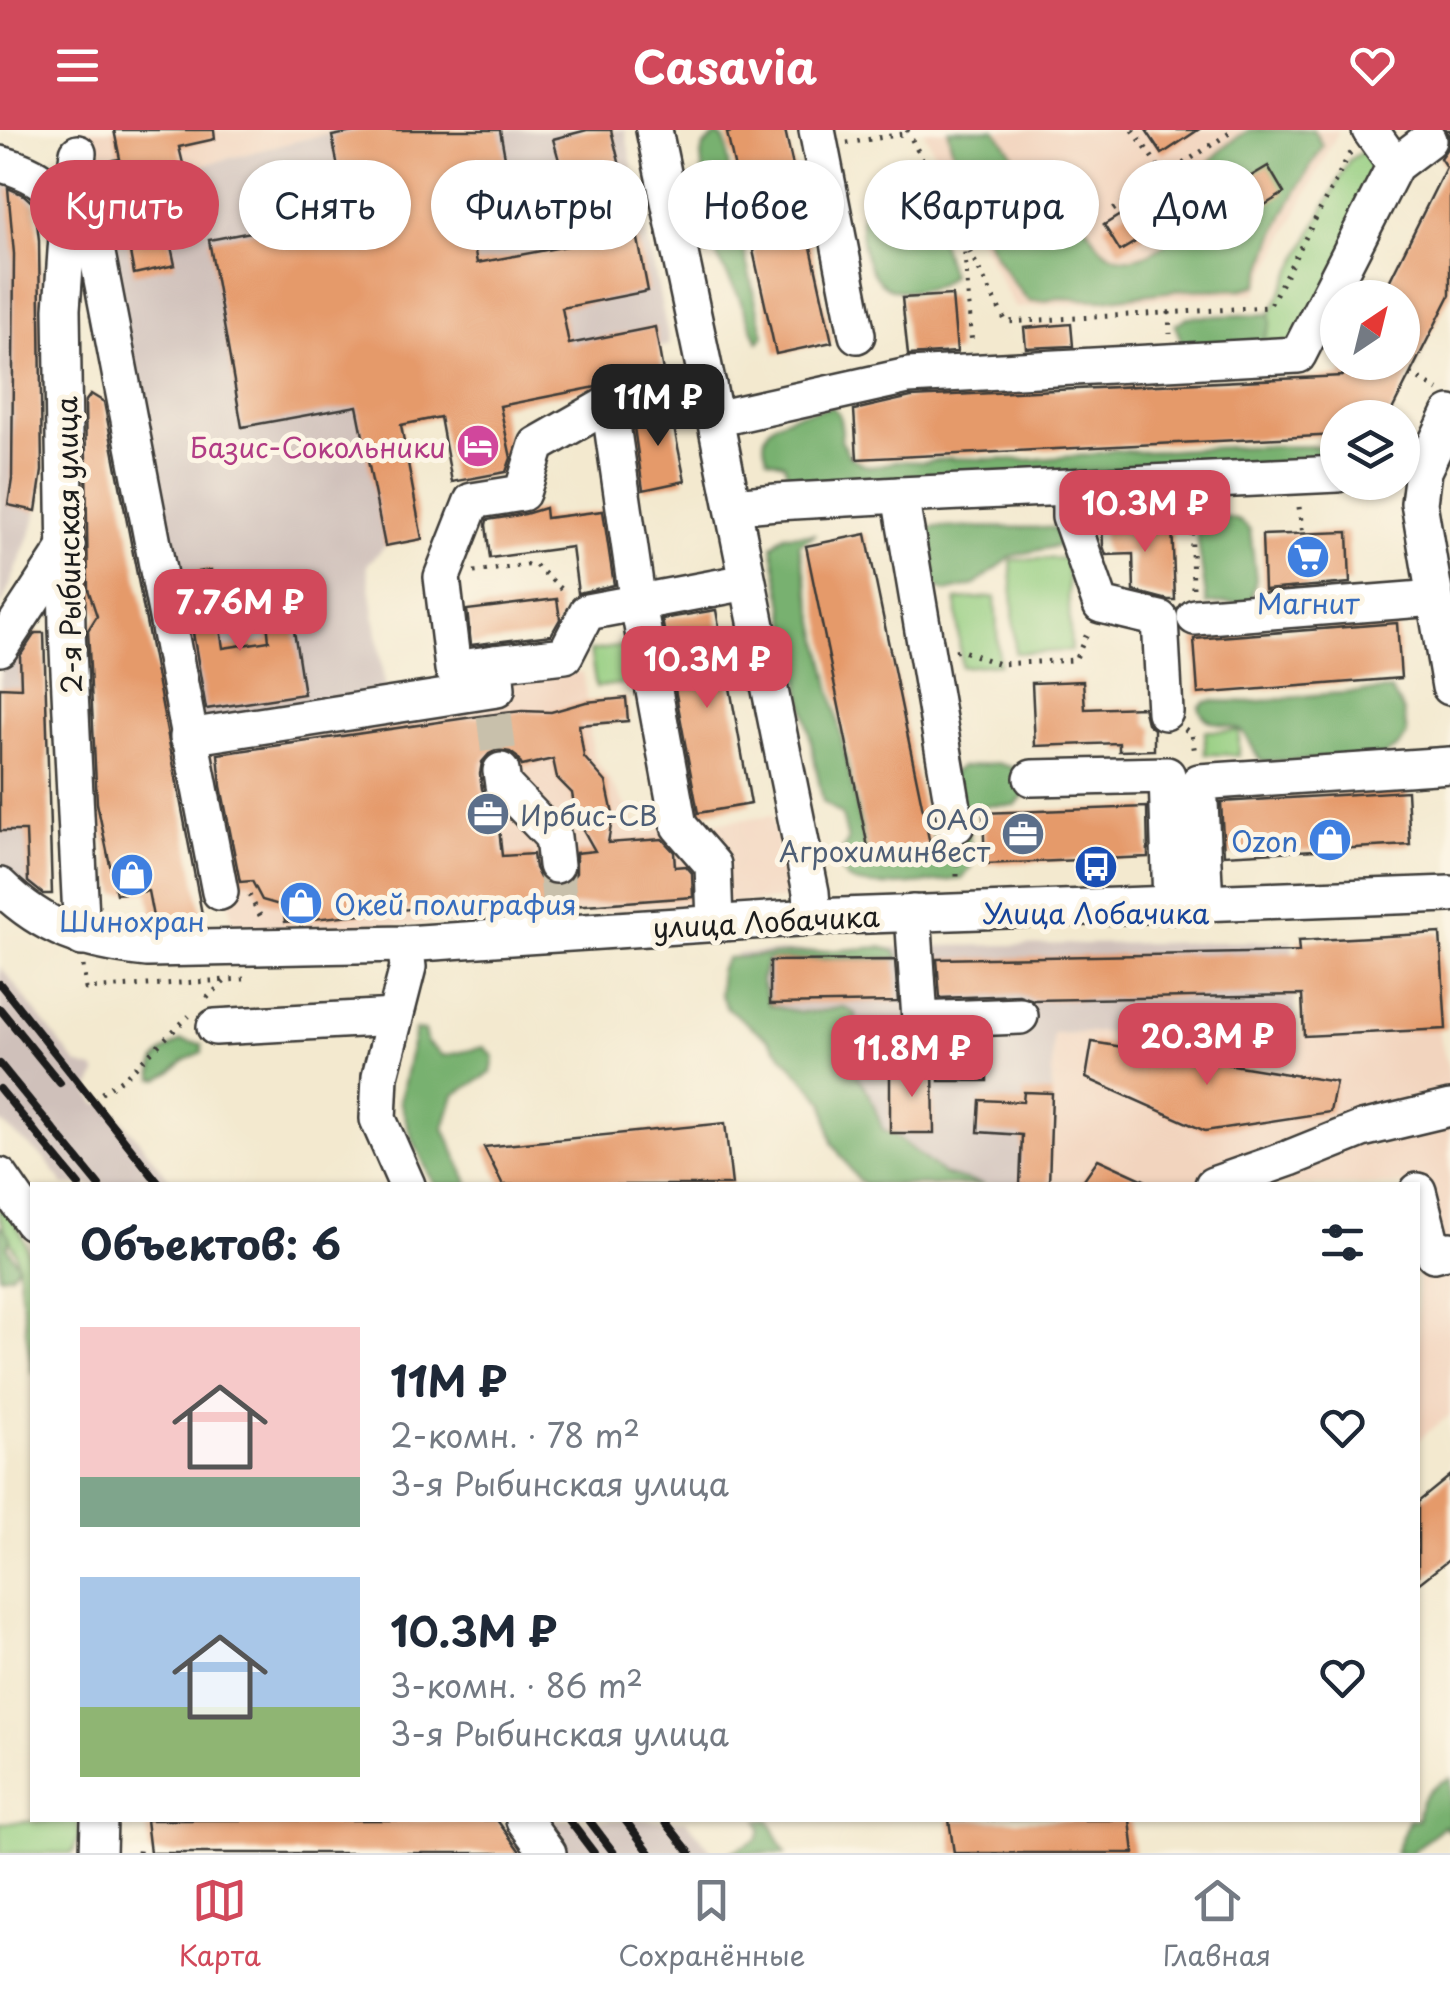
<!DOCTYPE html>
<html lang="ru">
<head>
<meta charset="utf-8">
<style>
	body { margin:0; font-family:"Playpen Sans",sans-serif; background:#f6f6f7; color:#1f2937; height:100vh; display:flex; flex-direction:column; font-size:38px; white-space:nowrap }
	* { box-sizing:border-box; margin:0 }
	p { font-size:32px; color:#747a83 }
	.icon { flex:none; width:55px; height:55px; fill:none; stroke:currentColor; stroke-width:2; stroke-linecap:round; stroke-linejoin:round }
	.map { position:relative; flex:1; overflow:hidden }
	.details { position:absolute; left:30px; top:1052px; width:1390px; height:640px; display:flex; flex-direction:column; background:#fff; border-radius:0px; box-shadow:0 2px 8px #0004 }
	.details>* { flex:none }
	.guide { position:absolute; left:30px; top:30px; width:1390px; height:90px; display:flex; gap:20px }
	.needle { width:65px; rotate:35deg }
	.controls { position:absolute; left:1320px; top:150px; display:grid; gap:20px }
	.controls a { display:grid; place-items:center; width:100px; height:100px; border-radius:50%; background:#fff; box-shadow:0 2px 8px #0004; font-size:50px }
	.price { position:absolute; translate:-50% -85px; padding:0 22px; border-radius:20px; background:#d1495b; color:#fff; font-size:32px; line-height:65px; filter:drop-shadow(0 2px 5px #0008) }
	.price::after { content:''; position:absolute; left:50%; top:60px; width:30px; height:22px; margin-left:-15px; background:inherit; clip-path:polygon(0 0,100% 0,50% 100%) }
	.price.on { background:#222; color:#fff }
	ul { padding:0; list-style:none }
	li { display:flex; align-items:center; gap:30px; height:250px; padding:0 50px }
	li span { display:grid; place-items:center; flex:none; width:280px; height:200px; border-radius:0px; color:#555 }
	li>.icon { margin-inline-start:auto }
	span .icon { width:120px; height:120px; fill:#fffc; stroke-width:1 }
	li b { font-size:42px }
	h2 { display:flex; justify-content:space-between; align-items:center; height:120px; padding:0 50px; font-size:42px }
	.pill { padding:0 35px; border-radius:45px; background:#fff; box-shadow:0 2px 8px #0004; font-size:35px; line-height:90px }
	.pill.on { background:#d1495b; color:#fff }
	header { display:flex; justify-content:space-between; align-items:center; height:130px; padding:0 50px; background:#d1495b; color:#fff; font-size:45px; font-weight:700 }
	.dock { display:flex; justify-content:space-around; align-items:center; height:140px; border-top:2px solid #e0e1e3; background:#fff; font-size:28px; color:#747a83 }
	.dock a { display:grid; justify-items:center; gap:5px }
	.dock .on { color:#d1495b }
	.map>svg:first-child { display:block }
	.built { fill:#f2d4be }
	.industrial { fill:#cfc0ba }
	.green { fill:#95ce81; stroke:#58754e; stroke-width:2.5 }
	.forest { fill:#78b16f; stroke:#4a6646; stroke-width:2.5 }
	.building { fill:#e59a6b; fill-rule:evenodd }
	.lines { fill:none; stroke-linecap:round; stroke-linejoin:round }
	.minor-tunnel { stroke:#c8c0ab; stroke-width:35; stroke-dasharray:35 18; stroke-linecap:butt }
	.minor-casing { stroke:#3c3b37; stroke-width:40 }
	.path { stroke:#3c3b37; stroke-width:5; stroke-dasharray:2.5 8; stroke-linecap:butt }
	.minor { stroke:#fff; stroke-width:35 }
	.rail { stroke:#1c1c1c; stroke-width:8 }
	.labels { text-anchor:middle; dominant-baseline:central; stroke-width:10; stroke-linejoin:round; paint-order:stroke }
	.hotel-label { font-size:28px; fill:#b23c85; stroke:#fcf5e5; text-anchor:end }
	.street-label { font-size:28px; fill:#1c1c1c; stroke:#fcf5e5 }
	.shop-label { font-size:28px; fill:#366cbe; stroke:#fcf5e5 }
	.service-label { font-size:28px; fill:#4e5e75; stroke:#fcf5e5; text-anchor:start }
	.transit-label { font-size:28px; fill:#164399; stroke:#fcf5e5 }
</style>
</head>
<body>
<header><svg class="icon" aria-label="menu" viewBox="0 0 24 24"><path d="M4 6h16M4 12h16M4 18h16"/></svg>Casavia<svg class="icon" aria-label="heart" viewBox="0 0 24 24"><path d="M12 20l-8-8c-3-5 5-10 8-4 3-6 11-1 8 4z"/></svg></header>
<div class="map">
<svg width="1450" height="1723" viewBox="0 0 1450 1723">
	<rect width="100%" height="100%" fill="#fcf5e5"/>
	<filter id="ink" filterUnits="userSpaceOnUse"><feTurbulence type="fractalNoise" baseFrequency=".01" numOctaves="2"/><feDisplacementMap in="SourceGraphic" scale="20" xChannelSelector="R" yChannelSelector="G"/><feConvolveMatrix kernelMatrix="1 2 1 2 8 2 1 2 1" color-interpolation-filters="sRGB"/></filter>
	<filter id="wash" filterUnits="userSpaceOnUse"><feTurbulence type="fractalNoise" baseFrequency=".0048" numOctaves="4" result="noise"/><feDisplacementMap in="SourceGraphic" scale="40" xChannelSelector="R" yChannelSelector="G"/><feGaussianBlur stdDeviation="2.25" result="paint"/><feColorMatrix in="noise" values="0 0 0 0 0 0 0 0 0 0 0 0 0 0 0 0 0 1.4 0 .05"/><feComposite in="paint" operator="in"/></filter>
	<g filter="url(#wash)">
		<rect width="100%" height="100%" fill="#f3e9cf"/>
		<g class="built">
			<path d="M84,0h257l-245,62z"/>
			<path d="M923,0h416l-83,163 -241,15z"/>
			<path d="M583,542l10,83 49,76 130,-15 16,76 -5,8 -388,26 -161,4 -38,-208 289,-41z"/>
			<path d="M1296,895l1,12 141,-8 12,49v13l-94,19 12,37 82,-20v288l-32,25v-255h-369l4,-151z"/>
		</g>
		<g class="industrial">
			<path d="M341,0h284l45,215 -53,12 -221,42 26,140 -37,7 -18,19 19,131 -190,26 -100,-530z"/>
			<path d="M0,53h7l26,9 8,82 1,197 -3,30 -6,27 -33,82z"/>
			<path d="M28,503h16l8,260 -24,1 -28,-31v-191z"/>
			<path d="M1292,811l4,84 -243,9 -4,151h-136l-127,-150 -51,-82 197,-7z"/>
			<path d="M0,836l77,98 17,5 3,5 -8,18 8,13 12,-2 65,82h-110l-19,-26 -45,-37z"/>
			<path d="M542,1690h144l27,33h-147z"/>
		</g>
		<g class="green">
			<path d="M1374,15l14,22 -91,180 -35,-3 9,-21 -1,-9 79,-154z"/>
			<path d="M1067,428l4,93 -56,2 -4,-93z"/>
			<path d="M995,467l4,67 -38,3 -5,-67z"/>
			<path d="M623,516l6,37 -33,4 -6,-36z"/>
			<path d="M1205,601h34v24l-34,-1z"/>
			<path d="M0,1069c7,11 15,22 21,34 19,41 11,96 11,141l-16,-120 -16,-36z"/>
			<path d="M78,1690l1,14 -6,19h-73v-30z"/>
		</g>
		<g class="forest">
			<path d="M948,0h47c17,19 28,44 46,63 11,12 26,14 38,25 10,9 14,22 23,30 25,24 64,1 80,-22 7,-10 6,-18 8,-29 3,-11 11,-26 19,-34 6,-8 33,-31 42,-33 15,0 46,0 62,0l10,15 -39,68 -12,29 -14,43 -15,4 -62,1 -78,10 -44,-2 -14,3h-16c-31,-33 -51,-75 -65,-118 -6,-18 -14,-34 -16,-53z"/>
			<path d="M717,5l7,5 3,8 2,28 11,35 5,45 19,80 -6,6 -20,-47 -25,-46 -6,-25 -6,-69 2,-8z"/>
			<path d="M896,39c37,26 42,66 55,106 -12,12 -24,15 -42,16 -11,0 -21,-1 -29,-9 -18,-18 -24,-59 -15,-83 4,-9 11,-18 16,-27z"/>
			<path d="M1270,184l1,9 -9,21 -65,9 -15,-10 -7,-18 12,-8z"/>
			<path d="M832,277l7,7 3,17 -1,9 8,16 15,9 8,2 25,-6 26,1 26,-4 77,2 63,-5 26,-5 25,2 88,-5 109,-1 1,16 -542,22 -7,-4 -5,-17 -16,-4c-19,-43 36,-45 64,-52z"/>
			<path d="M1209,386c17,2 30,0 41,14l6,49 -5,22 -44,3 -12,-83z"/>
			<path d="M936,397l125,1 1,13 -5,5 -45,10 -37,29 -29,7 -13,-7 -12,-54z"/>
			<path d="M816,404l-17,10 70,320 66,-14 -6,-57 31,-26 37,-4 24,7 9,20 -15,15 -43,1 -4,13 3,49 -9,11c-26,2 -93,13 -114,0 -8,-6 -8,-13 -10,-22l10,-16 -6,-26 -19,-13 -51,-256 12,-11z"/>
			<path d="M1391,560l13,22 3,23 -10,13 -20,11 -115,2c-11,-9 -11,-26 -23,-31 -16,-8 -34,-3 -40,-23l6,-5 8,-1 39,1 62,-7z"/>
			<path d="M881,817l14,4 5,7 -133,2 -6,20 8,25c30,9 44,9 74,2l13,7v16l-11,27 24,36 14,37 14,7 46,37 41,11h-117l-9,-5 -26,-37 -8,-41 -56,-63 -41,-31 -7,-14v-24l7,-12z"/>
			<path d="M415,900l9,1 3,12 16,13 41,-9 10,10 -3,16 -37,22 -10,33 25,57h-35l-23,-50 -11,-34z"/>
			<path d="M181,911l21,3v8l-18,9 -14,12 -11,6 -5,-1c-5,-20 12,-29 27,-37z"/>
			<path d="M0,1097l4,1 6,10 -3,9 11,18 -7,9 -11,2z"/>
			<path d="M1450,1648v54l-6,-7 -33,28h-16l14,-33h9c0,-22 12,-34 32,-42z"/>
			<path d="M758,1690h11l16,33h-56l28,-14 4,-9z"/>
		</g>
		<g id="blocks">
			<g class="building">
				<path d="M114,0h100l1,9 -36,8 12,50 -29,7 13,61 -41,9 -21,-114 7,-1z"/>
				<path d="M363,0h137l9,49 -46,9 14,75 101,-19 -11,-55 -14,-50 34,-9h24l12,48 3,-1 22,114 -86,17 7,36 86,-17 8,44 -10,5 -5,8 -2,8 -4,-7 -8,-5 -12,-1 -26,8 -96,19 11,52 -5,14 -54,10 -12,-65 -39,8 21,114 -37,7 -28,-140 -115,21 -33,-187 138,-26 -15,-78z"/>
				<path d="M742,0h43l47,212 -56,12 -49,-221z"/>
				<path d="M1146,0h52l-36,24z"/>
				<path d="M1446,0h4v165l-62,123h-50v17l-481,24 -3,-49 57,-13 431,-21 7,-14h53v-64h-21l65,-131 -6,-9 8,-11 1,-9z"/>
				<path d="M1268,36l16,27 -29,18 -17,-27z"/>
				<path d="M8,58l16,7 11,10 4,35 3,231 -6,40 -28,-6 4,-26 2,-225z"/>
				<path d="M1133,77l17,26 -30,18 -16,-26z"/>
				<path d="M952,165l5,57 -49,3 -6,-57z"/>
				<path d="M1071,194l2,22 -47,2 -2,-20z"/>
				<path d="M91,264l13,8 99,517 -49,3 -6,-31 -32,3 -19,-91 -9,-173 9,-14 -9,-27 -3,-187z"/>
				<path d="M648,269l3,7 8,5 12,2 14,68 -42,9 -10,-70 9,-5 5,-8z"/>
				<path d="M545,378l1,10 57,-7 11,74 -36,8 -6,-46 -82,11 -4,-33 1,-5 38,-6z"/>
				<path d="M1172,393l3,77h-7l-34,-9 -1,-37 -27,1 -3,-9 -1,-21z"/>
				<path d="M1348,402l2,51 -86,7 -2,-55z"/>
				<path d="M866,404l64,310 -60,13 -64,-311z"/>
				<path d="M211,440l12,78 46,-7 -2,-19 25,-4 12,76 -98,15 -23,-135z"/>
				<path d="M557,469l3,20 -9,16 -80,10 -4,-35z"/>
				<path d="M716,480l35,194 -53,9 -36,-194z"/>
				<path d="M1397,493l4,55 -203,16 -4,-55z"/>
				<path d="M35,503h9l8,261h-9l-15,-12 -2,-51h-26v-144l21,1 -1,-32z"/>
				<path d="M1083,551l2,28 58,-2 4,16 7,6v21l-35,1v-8l-84,3 -3,-63z"/>
				<path d="M626,568l2,23 -49,4 5,32 22,25 7,32 -5,29 54,-4 12,13 1,15 11,-1 6,7 1,24 -244,18 -1,-10 -163,17 -2,-16 -21,-6 -10,-19 -12,1 -19,-96 -3,-32 269,-39 35,-4 29,1 35,-10zM497,620l13,2 7,5 5,9 31,-7 4,19 15,15 4,24 19,34 -19,2v20l-8,10 -11,3 -10,-2 -7,-6 -5,-10 -2,-14 -31,2 -5,-46 -9,-10 -6,-11 -2,-15 2,-12 7,-8z"/>
				<path d="M1407,661l3,54 -186,10 -3,-53z"/>
				<path d="M1147,677l1,50 -163,7 -2,-51z"/>
				<path d="M1440,803l6,96 -142,7 -2,-41 -269,5 -14,-5 -79,3 -3,-39 362,-7 -1,-11z"/>
				<path d="M895,830l3,42 -128,2v-43z"/>
				<path d="M987,909v42h-48v-41z"/>
				<path d="M1092,912l244,40 -6,30 -125,19 -119,-53z"/>
				<path d="M933,937l1,66h-44v-65z"/>
				<path d="M1024,962l28,1 -3,92h-29l2,-50 -44,-3 2,-32 43,2z"/>
				<path d="M725,993l7,62h-229l-19,-38z"/>
				<path d="M1098,1029l57,26h-75z"/>
				<path d="M1450,1346v83l-32,25v-82z"/>
				<path d="M146,1690h351l24,33h-371z"/>
				<path d="M949,1690h181l4,33h-180z"/>
			</g>
		</g>
	</g>
	<g filter="url(#ink)">
		<use href="#blocks" fill-opacity="0" stroke="#3c3b37" stroke-width="2.5"/>
		<g class="lines">
			<g class="minor-tunnel">
				<path d="M494,585l7,56"/>
				<path d="M556,735l4,43"/>
			</g>
			<g class="minor-casing">
				<g id="minor">
					<path d="M654,0l61,289 96,473 2,25"/>
					<path d="M817,0l40,205"/>
					<path d="M1370,0l25,35"/>
					<path d="M78,23l-11,84 -5,72 5,321 15,308"/>
					<path d="M0,34c37,9 59,23 66,63"/>
					<path d="M84,56l136,706"/>
					<path d="M667,262l41,-7"/>
					<path d="M609,274l29,200 41,222 34,39 2,58"/>
					<path d="M1450,284l-27,57 -4,32 31,184"/>
					<path d="M715,289l193,-43 390,-21 97,-190 33,-25"/>
					<path d="M1070,357v30l31,88 59,14 5,93"/>
					<path d="M900,365l56,330"/>
					<path d="M733,376l43,-4 124,-7 438,-21"/>
					<path d="M1195,487l240,-19"/>
					<path d="M0,518l67,-102"/>
					<path d="M495,533l-42,6 -11,-92 30,-76 50,-8 15,-48 72,-41 18,-4"/>
					<path d="M188,607l309,-48 -2,-26 70,-8 22,-43 160,-30"/>
					<path d="M501,641l2,14 50,52 3,28"/>
					<path d="M1032,648l135,-3 4,131"/>
					<path d="M0,756c45,44 86,56 147,63l258,-5 408,-27 637,-23"/>
					<path d="M1205,774l-6,-122 251,-17"/>
					<path d="M913,783l7,107 100,-4"/>
					<path d="M405,814l3,23 -28,109 -2,43 29,66"/>
					<path d="M215,897l180,-10"/>
					<path d="M0,1046l32,46"/>
					<path d="M1213,1055l77,-27 72,-29 88,-21"/>
					<path d="M1418,1061l16,63 16,-4"/>
					<path d="M524,1690l24,33"/>
					<path d="M98,1723l1,-33"/>
				</g>
			</g>
			<g class="path">
				<path d="M907,0l99,192 263,-15 80,-152 5,-4"/>
				<path d="M1133,0l32,46"/>
				<path d="M847,13l62,-10"/>
				<path d="M1113,80l121,-80"/>
				<path d="M964,112l8,104"/>
				<path d="M1169,182l1,22"/>
				<path d="M1410,244l28,16"/>
				<path d="M1299,377l4,27"/>
				<path d="M1191,382l2,77"/>
				<path d="M474,442l60,-8 32,29"/>
				<path d="M955,521l5,-1 39,14 76,-4 13,-28"/>
				<path d="M1185,599l7,5 3,20"/>
				<path d="M957,723v29"/>
				<path d="M249,765l14,26"/>
				<path d="M83,836l3,23 140,-9"/>
				<path d="M207,868l19,-18 18,-1"/>
				<path d="M93,969l31,-21 65,-62"/>
				<path d="M139,1723l1,-9"/>
			</g>
			<use href="#minor" class="minor"/>
			<g class="rail">
				<path d="M0,854l160,201"/>
				<path d="M0,879l60,74"/>
				<path d="M0,934l99,121"/>
				<path d="M0,959l79,96"/>
				<path d="M569,1690l25,33"/>
				<path d="M589,1690l25,33"/>
				<path d="M625,1690l25,33"/>
				<path d="M664,1690l26,33"/>
			</g>
		</g>
	</g>
	<defs>
		<g id="hotel-disc" transform="scale(2.25)"><circle r="9.5" fill="#d1479c" stroke="#fcf5e5"/><path d="M-6-4.5h1.5V1H6V5H4.5V3h-9V5H-6ZM-4 0a1.8 1.8 0 1 1 3.6 0ZM.5 0V-2.5h3Q6-2.5 6 0Z" fill="#fff"/></g>
		<g id="supermarket-disc" transform="scale(2.25)"><circle r="9.5" fill="#3f7fe0" stroke="#fcf5e5"/><path d="M-6-5.5h2.5l.6 2H6L4.5 2H-2.5L-4.4-4H-6ZM-1.5 3.2a1.3 1.3 0 1 0 .1 0ZM3 3.2a1.3 1.3 0 1 0 .1 0Z" fill="#fff"/></g>
		<g id="office-disc" transform="scale(2.25)"><circle r="9.5" fill="#5c6f8a" stroke="#fcf5e5"/><path d="M-6-3h4V-5.5h4V-3h4V5H-6ZM-1-4.5V-3h2v-1.5ZM-6 0V1H6V0Z" fill="#fff"/></g>
		<g id="shop-disc" transform="scale(2.25)"><circle r="9.5" fill="#3f7fe0" stroke="#fcf5e5"/><path d="M-5-2.5h2.3a2.7 3.5 0 0 1 5.4 0H5L5.5 6h-11ZM-1.5-2.5h3a1.5 2.3 0 0 0-3 0Z" fill="#fff"/></g>
		<g id="bus-disc" transform="scale(2.25)"><circle r="9.5" fill="#1a4fb4" stroke="#fcf5e5"/><path d="M-5-6H5V4H4V6H2V4H-2V6H-4V4H-5ZM-3.5-4V0h7V-4ZM-3.5 1.2v1.5H-2V1.2ZM2 1.2v1.5H3.5V1.2Z" fill="#fff"/></g>
	</defs>
	<g fill-rule="evenodd">
		<use href="#hotel-disc" x="478" y="316"/>
		<use href="#supermarket-disc" x="1308" y="427"/>
		<use href="#office-disc" x="488" y="684"/>
		<use href="#office-disc" x="1023" y="704"/>
		<use href="#shop-disc" x="1330" y="710"/>
		<use href="#bus-disc" x="1096" y="737"/>
		<use href="#shop-disc" x="132" y="745"/>
		<use href="#shop-disc" x="301" y="773"/>
	</g>
	<g class="labels">
		<g class="hotel-label">
			<text x="446" y="316">Базис-Сокольники</text>
		</g>
		<g class="street-label">
			<text transform="translate(68 415) rotate(-91)">2-я Рыбинская улица</text>
			<text transform="translate(766 791) rotate(-3)">улица Лобачика</text>
		</g>
		<g class="shop-label">
			<text x="1308" y="472">Магнит</text>
			<text x="1298" y="710" text-anchor="end">Ozon</text>
			<text x="334" y="773" text-anchor="start">Окей полиграфия</text>
			<text x="132" y="790">Шинохран</text>
		</g>
		<g class="service-label">
			<text x="520" y="684">Ирбис-СВ</text>
			<text x="990" y="688" text-anchor="end">ОАО<tspan x="990" dy="32">Агрохиминвест</tspan></text>
		</g>
		<g class="transit-label">
			<text x="1096" y="782">Улица Лобачика</text>
		</g>
	</g>
</svg>
<div class="controls">
<a><svg class="needle" viewBox="-14 -14 28 28"><path d="M0-13l5 13h-10z" fill="#e53935"/><path d="M0 13l5-13h-10z" fill="#747a83"/></svg></a>
<a><svg class="icon" aria-label="layers" viewBox="0 0 24 24"><path d="M12 4l9 5-9 5-9-5zM3 14l9 5 9-5"/></svg></a>
</div>
<b class="price on" style="left:658px;top:319px">11M ₽</b>
<b class="price" style="left:1145px;top:425px">10.3M ₽</b>
<b class="price" style="left:240px;top:524px">7.76M ₽</b>
<b class="price" style="left:707px;top:581px">10.3M ₽</b>
<b class="price" style="left:1207px;top:958px">20.3M ₽</b>
<b class="price" style="left:912px;top:970px">11.8M ₽</b>
<div class="guide">
<a class="pill on">Купить</a>
<a class="pill">Снять</a>
<a class="pill">Фильтры</a>
<a class="pill">Новое</a>
<a class="pill">Квартира</a>
<a class="pill">Дом</a>
</div>
<section class="details">
<h2>Объектов: 6<svg class="icon" aria-label="filters" viewBox="0 0 24 24"><path d="M4 7h16M4 17h16"/><circle cx="9" cy="7" r="2"/><circle cx="15" cy="17" r="2"/></svg></h2>
<ul>
<li><span style="background:linear-gradient(#f6c9c9 75%,#7fa58c 0)"><svg class="icon" aria-label="home" viewBox="0 0 24 24"><path d="M3 11l9-7 9 7M6 9v11h12V9"/></svg></span><div><b>11M ₽</b><p>2-комн. · 78 m²</p><p>3-я Рыбинская улица</p></div><svg class="icon" aria-label="heart" viewBox="0 0 24 24"><path d="M12 20l-8-8c-3-5 5-10 8-4 3-6 11-1 8 4z"/></svg></li>
<li><span style="background:linear-gradient(#a9c7e8 65%,#8fb573 0)"><svg class="icon" aria-label="home" viewBox="0 0 24 24"><path d="M3 11l9-7 9 7M6 9v11h12V9"/></svg></span><div><b>10.3M ₽</b><p>3-комн. · 86 m²</p><p>3-я Рыбинская улица</p></div><svg class="icon" aria-label="heart" viewBox="0 0 24 24"><path d="M12 20l-8-8c-3-5 5-10 8-4 3-6 11-1 8 4z"/></svg></li>
</ul>
</section>
</div>
<nav class="dock">
<a class="on"><svg class="icon" aria-label="map" viewBox="0 0 24 24"><path d="M3 6l6-2 6 2 6-2v14l-6 2-6-2-6 2zM9 4v14M15 6v14"/></svg>Карта</a>
<a><svg class="icon" aria-label="saved" viewBox="0 0 24 24"><path d="M7 4h10v16l-5-4-5 4z"/></svg>Сохранённые</a>
<a><svg class="icon" aria-label="home" viewBox="0 0 24 24"><path d="M3 11l9-7 9 7M6 9v11h12V9"/></svg>Главная</a>
</nav>
</body>
</html>
